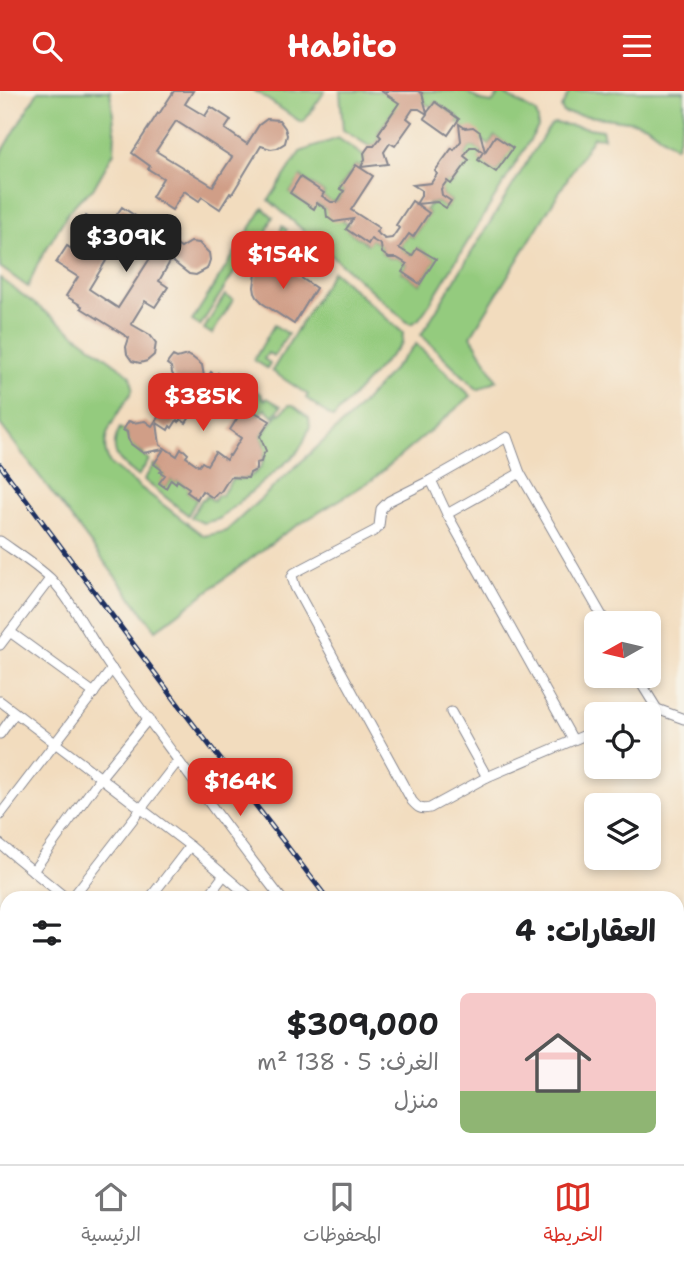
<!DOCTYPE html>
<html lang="ar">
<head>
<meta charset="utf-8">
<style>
	body { margin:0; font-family:"Shantell Sans","Playpen Sans Arabic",sans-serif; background:#f6f6f6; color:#202124; direction:rtl; height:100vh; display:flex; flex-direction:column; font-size:26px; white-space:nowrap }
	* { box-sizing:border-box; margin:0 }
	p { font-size:23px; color:#757577 }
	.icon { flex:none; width:38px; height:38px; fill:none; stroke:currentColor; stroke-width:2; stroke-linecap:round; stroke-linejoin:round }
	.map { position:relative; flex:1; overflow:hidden; direction:ltr }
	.drawer { position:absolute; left:0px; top:800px; width:684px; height:275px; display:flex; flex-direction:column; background:#fff; border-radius:21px 21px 0 0; box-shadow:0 4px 10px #0003; direction:rtl }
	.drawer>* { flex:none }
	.needle { width:46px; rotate:262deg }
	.buttons { position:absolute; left:584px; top:520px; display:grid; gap:14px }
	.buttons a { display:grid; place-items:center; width:77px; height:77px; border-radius:10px; background:#fff; box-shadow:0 4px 10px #0003; font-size:35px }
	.price { position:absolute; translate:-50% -60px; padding:0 16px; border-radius:14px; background:#d93025; color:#fff; font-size:23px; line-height:46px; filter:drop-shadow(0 2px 4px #0008) }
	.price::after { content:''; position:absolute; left:50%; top:42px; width:21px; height:16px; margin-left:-10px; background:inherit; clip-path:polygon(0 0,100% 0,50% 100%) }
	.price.current { background:#222; color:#fff }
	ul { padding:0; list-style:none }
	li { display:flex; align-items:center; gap:21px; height:175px; padding:0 28px }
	li span { display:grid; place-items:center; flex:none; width:196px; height:140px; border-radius:10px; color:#555 }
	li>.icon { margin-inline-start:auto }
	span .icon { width:84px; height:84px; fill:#fffc; stroke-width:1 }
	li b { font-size:30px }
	h2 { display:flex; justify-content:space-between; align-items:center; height:84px; padding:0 28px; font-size:30px }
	header { display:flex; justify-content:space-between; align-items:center; height:91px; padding:0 28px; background:#d93025; color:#fff; font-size:32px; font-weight:700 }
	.menu { display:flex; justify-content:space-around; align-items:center; height:98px; border-top:2px solid #e0e0e0; background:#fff; font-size:19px; color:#757577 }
	.menu a { display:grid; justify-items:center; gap:4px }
	.menu .current { color:#d93025 }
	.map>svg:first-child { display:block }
	.green { fill:#94cb7e; stroke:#587d6e; stroke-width:2 }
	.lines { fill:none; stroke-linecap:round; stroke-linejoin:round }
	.stream { stroke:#62aad9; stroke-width:2.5 }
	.building { fill:#d09e87; fill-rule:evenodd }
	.minor-casing { stroke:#86868e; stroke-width:11 }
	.highway-casing { stroke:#86868e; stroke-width:15 }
	.minor { stroke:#fff; stroke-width:9 }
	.highway { stroke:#fff; stroke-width:12 }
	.rail-casing { stroke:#1b2f5e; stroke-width:5 }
	.rail { stroke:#f7f3e8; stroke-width:2.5; stroke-dasharray:8; stroke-linecap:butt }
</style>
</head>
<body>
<header><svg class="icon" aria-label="menu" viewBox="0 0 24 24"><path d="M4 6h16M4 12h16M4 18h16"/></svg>Habito<svg class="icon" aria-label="search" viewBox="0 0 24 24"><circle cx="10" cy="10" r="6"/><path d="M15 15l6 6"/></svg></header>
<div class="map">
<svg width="684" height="1073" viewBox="0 0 684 1073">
	<rect width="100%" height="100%" fill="#f7f3e8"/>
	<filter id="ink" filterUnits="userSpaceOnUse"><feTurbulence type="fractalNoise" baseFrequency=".0143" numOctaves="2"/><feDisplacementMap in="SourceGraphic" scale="14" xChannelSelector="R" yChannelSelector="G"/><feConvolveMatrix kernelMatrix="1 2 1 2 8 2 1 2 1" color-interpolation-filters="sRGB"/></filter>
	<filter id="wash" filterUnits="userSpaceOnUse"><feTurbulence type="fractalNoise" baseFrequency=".00686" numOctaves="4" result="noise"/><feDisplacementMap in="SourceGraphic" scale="28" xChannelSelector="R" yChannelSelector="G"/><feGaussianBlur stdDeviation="1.57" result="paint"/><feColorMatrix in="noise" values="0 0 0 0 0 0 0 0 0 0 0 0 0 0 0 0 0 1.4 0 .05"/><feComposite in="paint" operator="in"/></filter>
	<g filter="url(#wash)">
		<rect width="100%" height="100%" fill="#f2dcbe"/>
		<g class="green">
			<path d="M38,0h72l5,40 -1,21 -21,37 -13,10 -11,12 -31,52 -10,24 -28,-20v-111z"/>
			<path d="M255,0h70l-20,29 -4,2z"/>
			<path d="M340,0h41l23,13 -10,6 -16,23 3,3 -5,8 1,1 -8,1 -26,-16z"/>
			<path d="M418,0h47l16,10 11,2 9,-11 35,21 2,7v7l-111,181 -8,11 -8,5 -4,-2 -138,-122 31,-48 38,-14 27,19v4l-5,6 -4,-2 -16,23 4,3 -6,9 1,1 -8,1 -9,-6 2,-3 -23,-16 -11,16 23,15 4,-5 32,22 -2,5 20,14 4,-5 10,6 1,8 7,5h8l10,6 -5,8 18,12 15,-25 -17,-11 -6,8 -10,-6 -1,-7h1l7,-9 4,3 16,-24 -4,-3 5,-6 -2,-1 9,-1 9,6 5,-7 -9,-6 -2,-8 7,-6 5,3 16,-24 -4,-4 5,-7 -1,-2h8l7,5 -4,8 17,12 16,-24 -17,-12 -6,9 -32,-22 2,-5 -24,-16 -4,5 -8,-5 -1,-9z"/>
			<path d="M570,0h114v25l-7,28 -2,3 -29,-22 -10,-3 -72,-9 -3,-5z"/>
			<path d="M554,32l48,7 2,8 -11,-1 -122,199 26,44 -19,10 -57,-55 114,-186c7,-9 10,-20 19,-26z"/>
			<path d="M263,117l10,9c-7,12 -10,29 -7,43h-4l-5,3 -9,-12 -48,75 -8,-5z"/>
			<path d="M282,135l5,4 -6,8 15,14 -7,10 -11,-4 1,-20z"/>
			<path d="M333,180l70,62 -1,10 -69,75 -27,-20 2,-3 -36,-24z"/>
			<path d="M0,187l130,97 3,12 -2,6c-13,22 -37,46 -20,72l93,71 22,-5 127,-117 63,-70 55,52 -99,84 -87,53 -129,97 -156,-206z"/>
			<path d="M225,204l8,5 -21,34 -8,-5z"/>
			<path d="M274,234l14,9 -14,22 -6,-3 -4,6 6,4 -3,5 -13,-8z"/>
			<path d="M256,300l6,4 -1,2 4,3 2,-2 14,8 -7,10 -9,-7 -5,6 -6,-4 -4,5 -8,-5 8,-12 -5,-5h9z"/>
			<path d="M289,314h4l16,13 1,9 -7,16 -7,11 -77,65 -16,4 -12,-6 11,-18h2l3,-3 7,5 4,-6 3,1 11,-17c27,2 39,-20 29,-43l18,-23 1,1z"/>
			<path d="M120,337l7,4c2,14 13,18 22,28l-11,16c-19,-15 -31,-23 -18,-48z"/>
			<path d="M154,373l8,6 -1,2 4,3 -5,9 6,3 5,-8 4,3 2,-2 8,6 2,-2 4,2 -4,6 10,7 -9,16 -44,-35z"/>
		</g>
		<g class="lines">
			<g class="stream">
				<path d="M0,881l7,2"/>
				<path d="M147,1068l10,5"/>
				<path d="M461,1068l14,5"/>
				<path d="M518,1073l24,-5 33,5"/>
			</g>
		</g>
		<g id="blocks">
			<g class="building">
				<path d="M174,0h19l-8,13 20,12 6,-9 20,13 -6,9 22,15 12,-19 8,-6 12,1 6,8 2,7 -2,8 -8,5 -6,1 -10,-3 -29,48 -2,-1 -10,16 -18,-12 -3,4 -15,-10 -12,19 -20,-13 11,-19 -15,-9 2,-3 -18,-13 26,-40 1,1zM176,30l56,36 -19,29 -57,-35z"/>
				<path d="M381,0h37l4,2 5,20 8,-11 24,17 -11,16 -24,-17 3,-4 -8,-5h-6l-6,9 5,4 -17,24 -5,-3 -6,9 4,12 -27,3 4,-8 -1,-6 5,-7h5l7,-9 -3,-3 21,-31z"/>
				<path d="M459,33l6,4 8,-1 7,5 5,20 10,-16 18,12 -17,24 -18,-12 5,-8 -7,-5h-6l-6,9 5,4 -18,24 -4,-3 -6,8 1,6 9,6 -5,7 -9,-6 -21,2 5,-8v-6l-8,-5 18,-2 6,-9 -2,-3 17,-23 2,2 7,-9z"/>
				<path d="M356,74l17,11 -22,34 28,18 -3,4 9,7 7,-1 7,-10 -3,-3 16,-24 17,12 -16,24 -4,-3 -10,14 13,8 5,-8 19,11 -16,25 -18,-12 5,-8 -10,-6h-8l-7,-5 -1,-8 -10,-6 -3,5 -22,-15 7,-10 -19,3 -7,-5 -1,-8 -9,-6 -3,6 -24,-16 10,-16 24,16 -2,3 9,6h6l7,-11 -4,-2z"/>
				<path d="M122,116l40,27 -1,1 20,13 10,-6 8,1 10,10 1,7 -3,9 -11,6 -7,-1 -18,-14 -12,21 9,6 -13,20 -10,-6 -14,23 19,11 6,8 -2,12 -7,6 -7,2 -8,-2 -5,-7 -1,-7 3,-9 -48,-30 1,-2 -16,-10 12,-19 -22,-14 11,-17 18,12 8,-13 -18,-12 11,-17 18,11 2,-3 3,2zM124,140l30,21 -36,56 -29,-19z"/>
				<path d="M272,173l13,3 31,21 -22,36 -32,-21v-1l-5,-5 -2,-4 -1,-6 2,-13 5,-5z"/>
				<path d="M187,264l5,2 10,8 3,17 6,-10 5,4 2,-3 6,5 2,-2 3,2 2,-4 12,12 -1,2 5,3 -2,3 5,5 -5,7 25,15 -10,15 6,15 -3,4 -2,7 -5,1v7l-6,3 -2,5 -18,-1 -10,16 -2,-1 -5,6 -11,-7 -5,8 -10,-7 2,-4 -12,-8 -1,3 -5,-4 -5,9 -7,-5 6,-8 -5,-3 2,-2 -8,-6 10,-15 -21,4 -12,-9 -3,-5 -1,-7 -4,-2 6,-9 4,2 12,-2 7,5 11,-16 -1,-5 2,-3h5l8,-13 13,9 -2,3 2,1 -5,7 2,1 -2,3 5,4 -4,6 -6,-4 -1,3 -2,-2 -5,8 -2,-2 -2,4 -11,-7 3,22 17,11 4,-7 3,1 4,4 -2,3 13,9 3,-4 5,3 8,-13 11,8 3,-5 1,1 11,-18 -11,-8 8,-13 -33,-25 7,-10 -29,6 -8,-9 -3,-6 -1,-6 -4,-3 2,-3 4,-5 4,2z"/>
			</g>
		</g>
	</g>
	<g filter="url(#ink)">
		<use href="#blocks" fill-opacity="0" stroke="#86868e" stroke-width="2"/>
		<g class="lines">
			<g class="minor-casing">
				<g id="minor">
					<path d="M431,389l16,34 126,226"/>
					<path d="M447,423l73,-41"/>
					<path d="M0,450c17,12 36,24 51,38 24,25 41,64 62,92 56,76 110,153 168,227"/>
					<path d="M10,541l84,61"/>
					<path d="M0,554l50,-66"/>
					<path d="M636,584l21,34 27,10"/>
					<path d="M0,610l190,145 61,52"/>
					<path d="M451,621l36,65"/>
					<path d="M642,623l15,-5"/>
					<path d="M597,639l-110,47 -57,31c-9,2 -12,0 -18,-7l-117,-214 -3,-11 2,-3 82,-43 3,-4 2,-17 8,-8 42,-21 76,-43 13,36 86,150"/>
					<path d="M0,643l15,-21"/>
					<path d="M0,724l112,-146"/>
					<path d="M0,753l66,54"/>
					<path d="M33,780l68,-94 48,-59"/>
					<path d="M72,807l106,-137"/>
					<path d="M150,807l40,-52"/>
					<path d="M207,807l17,-23"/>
					<path d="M0,857l7,3"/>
				</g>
			</g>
			<g class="highway-casing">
				<g id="highway">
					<path d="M0,917l7,3"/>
					<path d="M0,931l7,3"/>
					<path d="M331,1068l13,5"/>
					<path d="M368,1068l13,5"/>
				</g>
			</g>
			<use href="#minor" class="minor"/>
			<use href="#highway" class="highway"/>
			<g class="rail-casing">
				<g id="rail">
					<path d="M0,374l184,247 143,186"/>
					<path d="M528,1068l4,5"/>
				</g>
			</g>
			<use href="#rail" class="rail"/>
		</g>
	</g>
</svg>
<div class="buttons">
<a><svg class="needle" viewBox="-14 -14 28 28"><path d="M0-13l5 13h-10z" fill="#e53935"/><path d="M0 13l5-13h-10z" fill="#757577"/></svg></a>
<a><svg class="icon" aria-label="locate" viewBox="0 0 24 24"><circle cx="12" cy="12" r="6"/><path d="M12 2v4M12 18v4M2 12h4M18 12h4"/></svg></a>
<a><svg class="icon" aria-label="layers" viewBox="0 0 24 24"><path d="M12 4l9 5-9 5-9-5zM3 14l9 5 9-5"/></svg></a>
</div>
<b class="price current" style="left:126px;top:183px">$309K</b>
<b class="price" style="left:283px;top:200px">$154K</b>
<b class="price" style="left:203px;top:342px">$385K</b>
<b class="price" style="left:240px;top:727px">$164K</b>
<section class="drawer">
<h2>العقارات: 4<svg class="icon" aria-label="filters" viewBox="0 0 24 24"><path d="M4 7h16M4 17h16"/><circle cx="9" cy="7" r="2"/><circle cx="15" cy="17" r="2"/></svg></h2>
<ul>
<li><span style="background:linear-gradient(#f6c9c9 70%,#8fb573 0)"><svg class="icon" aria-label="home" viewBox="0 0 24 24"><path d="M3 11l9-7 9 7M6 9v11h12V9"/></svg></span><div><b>$309,000</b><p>الغرف: 5 · 138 m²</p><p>منزل</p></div></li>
</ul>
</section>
</div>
<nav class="menu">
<a class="current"><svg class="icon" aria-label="map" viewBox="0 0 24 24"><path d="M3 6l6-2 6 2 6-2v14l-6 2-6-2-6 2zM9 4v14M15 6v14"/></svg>الخريطة</a>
<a><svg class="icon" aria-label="saved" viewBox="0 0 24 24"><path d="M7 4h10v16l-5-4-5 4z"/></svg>المحفوظات</a>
<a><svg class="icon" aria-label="home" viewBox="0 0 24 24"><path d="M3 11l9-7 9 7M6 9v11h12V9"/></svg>الرئيسية</a>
</nav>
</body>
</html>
